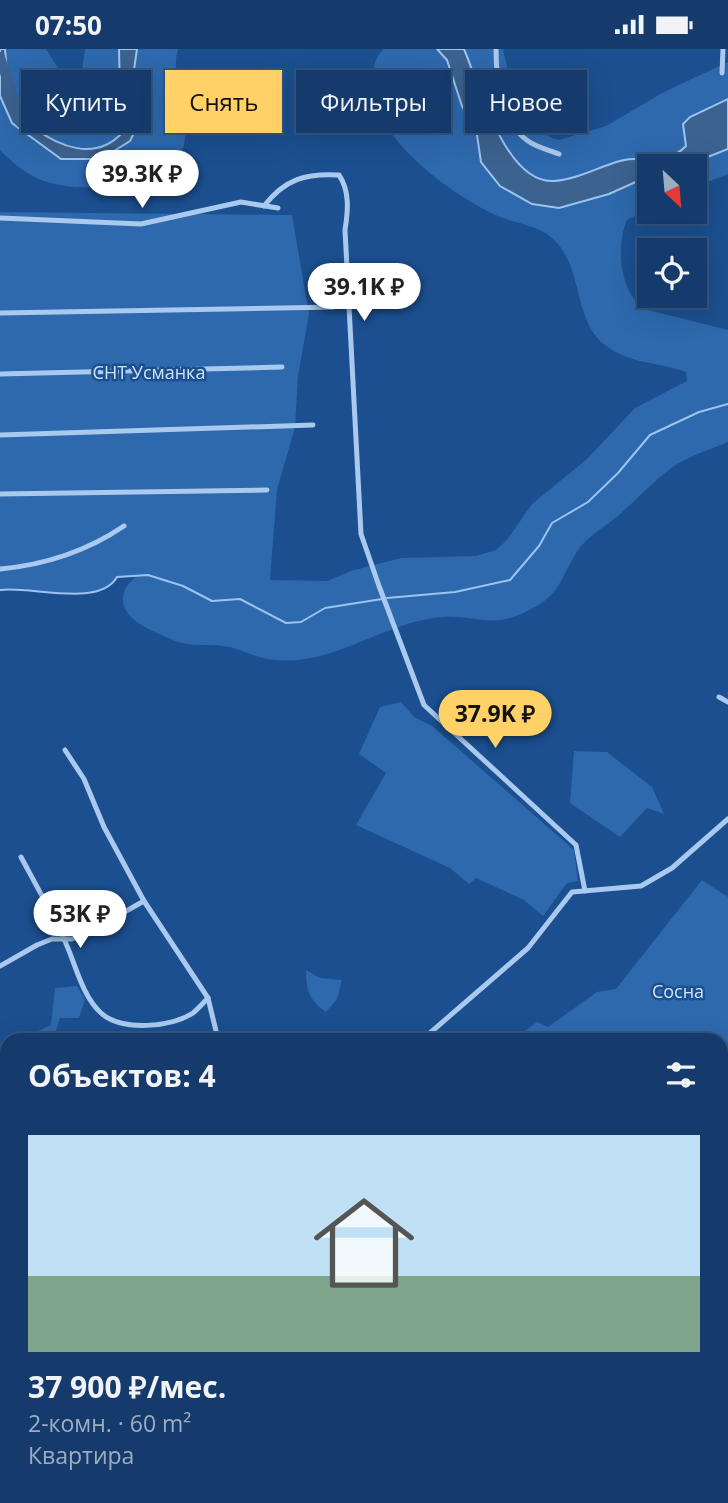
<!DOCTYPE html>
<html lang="ru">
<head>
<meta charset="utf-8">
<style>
	body { margin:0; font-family:"Open Sans",sans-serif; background:#1d4271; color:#f1f3f6; height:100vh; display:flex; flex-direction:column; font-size:26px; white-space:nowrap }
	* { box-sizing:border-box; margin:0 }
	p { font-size:23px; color:#9dadc1 }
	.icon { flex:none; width:38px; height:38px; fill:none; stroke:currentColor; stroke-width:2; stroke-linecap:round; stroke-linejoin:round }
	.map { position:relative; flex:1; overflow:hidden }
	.panel { position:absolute; left:0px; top:984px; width:728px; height:471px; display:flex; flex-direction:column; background:#143b6b; border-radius:21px 21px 0 0; box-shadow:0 7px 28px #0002,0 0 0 2px #33557e }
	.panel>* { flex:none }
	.hud { position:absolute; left:21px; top:21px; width:686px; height:63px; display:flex; gap:14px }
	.needle { width:46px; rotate:154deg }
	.tools { position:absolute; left:637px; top:105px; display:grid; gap:14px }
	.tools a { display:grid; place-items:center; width:70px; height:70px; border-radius:0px; background:#143b6b; box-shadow:0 7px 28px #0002,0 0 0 2px #33557e; font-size:35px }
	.price { position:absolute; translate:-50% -60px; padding:0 16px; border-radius:24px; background:#fff; color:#222; font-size:23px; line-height:46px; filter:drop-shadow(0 2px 4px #0008) }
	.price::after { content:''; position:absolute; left:50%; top:42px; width:21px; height:16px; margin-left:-10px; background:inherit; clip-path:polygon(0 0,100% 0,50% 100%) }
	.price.selected { background:#ffd166; color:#111 }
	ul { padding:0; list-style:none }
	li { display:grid; align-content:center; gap:14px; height:371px; padding:0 28px }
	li+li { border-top:2px solid #33557e }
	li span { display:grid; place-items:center; height:217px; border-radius:0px; color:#555 }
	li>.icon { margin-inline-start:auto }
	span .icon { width:126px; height:126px; fill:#fffc; stroke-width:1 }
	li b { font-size:30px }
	h2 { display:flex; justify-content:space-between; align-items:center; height:84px; padding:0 28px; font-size:30px }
	.tag { padding:0 24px; border-radius:0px; background:#143b6b; box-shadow:0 7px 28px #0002,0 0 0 2px #33557e; font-size:24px; line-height:63px }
	.tag.selected { background:#ffd166; color:#111 }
	.status { display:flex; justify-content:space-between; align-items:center; height:49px; padding:0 35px; background:#143b6b; direction:ltr }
	.status svg { height:19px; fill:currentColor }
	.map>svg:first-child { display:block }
	.green { fill:#2e69ad }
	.water { fill:#3c6290; stroke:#9cc4f0; stroke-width:2 }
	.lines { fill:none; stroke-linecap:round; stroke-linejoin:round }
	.stream { stroke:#9cc4f0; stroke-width:2 }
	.river { stroke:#3c6290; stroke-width:10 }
	.street { stroke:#a9c9ee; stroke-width:5 }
	.labels { text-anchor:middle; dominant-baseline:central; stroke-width:5; stroke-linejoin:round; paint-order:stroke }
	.park-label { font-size:18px; fill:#cfe3fa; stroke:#1b4f8f }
</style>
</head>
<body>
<div class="status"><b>07:50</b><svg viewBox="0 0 49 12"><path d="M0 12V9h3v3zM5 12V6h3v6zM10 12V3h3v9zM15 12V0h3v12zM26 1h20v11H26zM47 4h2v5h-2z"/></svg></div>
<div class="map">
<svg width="728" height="1454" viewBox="0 0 728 1454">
	<rect width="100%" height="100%" fill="#1b4f8f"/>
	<g class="green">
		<path d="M0,0h46l23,37 12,-9 4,-28h93c-9,31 13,64 6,96 -11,46 -111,50 -145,34 -16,-7 -27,-17 -39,-29z"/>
		<path d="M384,0h119c5,28 23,85 56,91l47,-14 56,-33 66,-31v112l-33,13v-21h-46v42l-22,12c-11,26 -8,71 17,89l84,21v112c-21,9 -44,15 -62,30 -16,13 -31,29 -47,43 -12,10 -26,18 -37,30 -16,19 -19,45 -42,59 -50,31 -62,7 -107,14 -54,8 -102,48 -158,42 -16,-1 -30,-9 -45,-13 -20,-4 -38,1 -57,-7 -18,-8 -57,-21 -49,-47 1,-7 8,-12 12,-17l-19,1c-18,30 -85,9 -117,13v-378l292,3 17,99 -11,62 -3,51 -18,63 -7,90 57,1 24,-10 50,-13 75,-2 20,-6 11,-10 25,-36 55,-45 48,-51 52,-27 -1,-9c-27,-10 -57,-8 -81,-27 -33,-25 -21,-80 -53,-107 -13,-12 -33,-14 -49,-20 -43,-16 -131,-80 -130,-130 0,-14 -1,-29 11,-39z"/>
		<path d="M401,653l13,15 18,9 142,124 4,31 -11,2 -24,33 -19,-16 -48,-22 -7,6 -19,-16 -94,-43 30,-52 -27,-19 21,-47z"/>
		<path d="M574,702l33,1 45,35 12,27 -17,-6 -27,29 -50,-34z"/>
		<path d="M702,831l26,17v606h-120l-2,-7h115v-457h-207l23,-17 11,5 49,-35 19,-3z"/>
		<path d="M306,921l14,8 22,2 -5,19 -11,13c-17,-12 -20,-22 -20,-42z"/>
		<path d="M77,937l8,13 -6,19h-19l-7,21h-32l30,-14 4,-37z"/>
	</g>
	<g class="water">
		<path d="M0,0h5c2,20 2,46 12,64 3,6 11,10 16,14 26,20 62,34 88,7l-2,-85h18l-8,55 7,25 -6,12 -29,18h-40l-49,-36 -12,-27z"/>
		<path d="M437,0h27c15,35 41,134 89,132 23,-1 45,-14 67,-20 23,-7 46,6 66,-15l-3,-22 7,-7 38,-18v50l-43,17h-36v10l-40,18 -50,14 -27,-4 -32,-18 -19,-24 -4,-27 -15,-29 -15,-46z"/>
	</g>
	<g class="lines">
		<g class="stream">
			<path d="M0,541c32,-4 99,18 117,-13l31,-2 35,11 29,15 28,-2 46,24 15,-1 24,-14 57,-9"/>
			<path d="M387,549l68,-6 55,-12 29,-34 13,-23 36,-21 30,-29 32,-38 49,-23 29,-8"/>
		</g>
		<path class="river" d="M0,8l21,66 4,3"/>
		<g class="street">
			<path d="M496,0c0,29 5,74 32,92 8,6 21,9 31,13"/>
			<path d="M722,24l1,-24"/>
			<path d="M264,157c21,-27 42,-33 75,-31 11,16 9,36 6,55l16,304 18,52 45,119 152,140 9,46"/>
			<path d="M0,169l141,6 100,-22 37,6"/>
			<path d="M0,264l334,-6"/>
			<path d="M0,325l282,-7"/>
			<path d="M0,386l313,-10"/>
			<path d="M0,445l267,-4"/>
			<path d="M0,520c44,-4 87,-18 124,-43"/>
			<path d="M719,648l9,5"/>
			<path d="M65,701l19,29 20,48 40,74 64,97 10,41"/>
			<path d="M21,808c14,26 29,53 42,80 12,24 18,58 38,76 21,19 70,14 92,0 5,-4 10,-10 15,-15"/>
			<path d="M0,917l37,-21 15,-6h20l15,-6 57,-32"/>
			<path d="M423,990l105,-91 44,-56 69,-6 31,-18 56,-49"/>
			<path d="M0,1265l7,9"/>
			<path d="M0,1447l7,-9"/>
			<path d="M172,1447l8,7"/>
		</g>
	</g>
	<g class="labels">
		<g class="park-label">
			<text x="149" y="323">СНТ Усманка</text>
			<text x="678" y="942">Сосна</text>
		</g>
	</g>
</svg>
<div class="tools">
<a><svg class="needle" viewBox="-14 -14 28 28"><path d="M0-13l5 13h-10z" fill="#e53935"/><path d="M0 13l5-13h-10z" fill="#9dadc1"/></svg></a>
<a><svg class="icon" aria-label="locate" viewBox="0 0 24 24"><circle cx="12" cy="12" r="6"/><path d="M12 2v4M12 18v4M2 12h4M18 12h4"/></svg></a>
</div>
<b class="price" style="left:142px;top:161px">39.3K ₽</b>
<b class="price" style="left:364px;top:274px">39.1K ₽</b>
<b class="price selected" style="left:495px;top:701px">37.9K ₽</b>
<b class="price" style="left:80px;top:901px">53K ₽</b>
<div class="hud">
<a class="tag">Купить</a>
<a class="tag selected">Снять</a>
<a class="tag">Фильтры</a>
<a class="tag">Новое</a>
</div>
<section class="panel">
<h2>Объектов: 4<svg class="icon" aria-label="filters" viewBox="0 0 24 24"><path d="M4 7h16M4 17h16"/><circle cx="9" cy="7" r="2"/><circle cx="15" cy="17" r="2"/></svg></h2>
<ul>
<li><span style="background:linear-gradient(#bfe0f5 65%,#7fa58c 0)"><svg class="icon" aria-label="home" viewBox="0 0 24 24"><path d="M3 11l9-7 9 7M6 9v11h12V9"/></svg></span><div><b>37 900 ₽/мес.</b><p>2-комн. · 60 m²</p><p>Квартира</p></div></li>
</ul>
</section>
</div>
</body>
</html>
